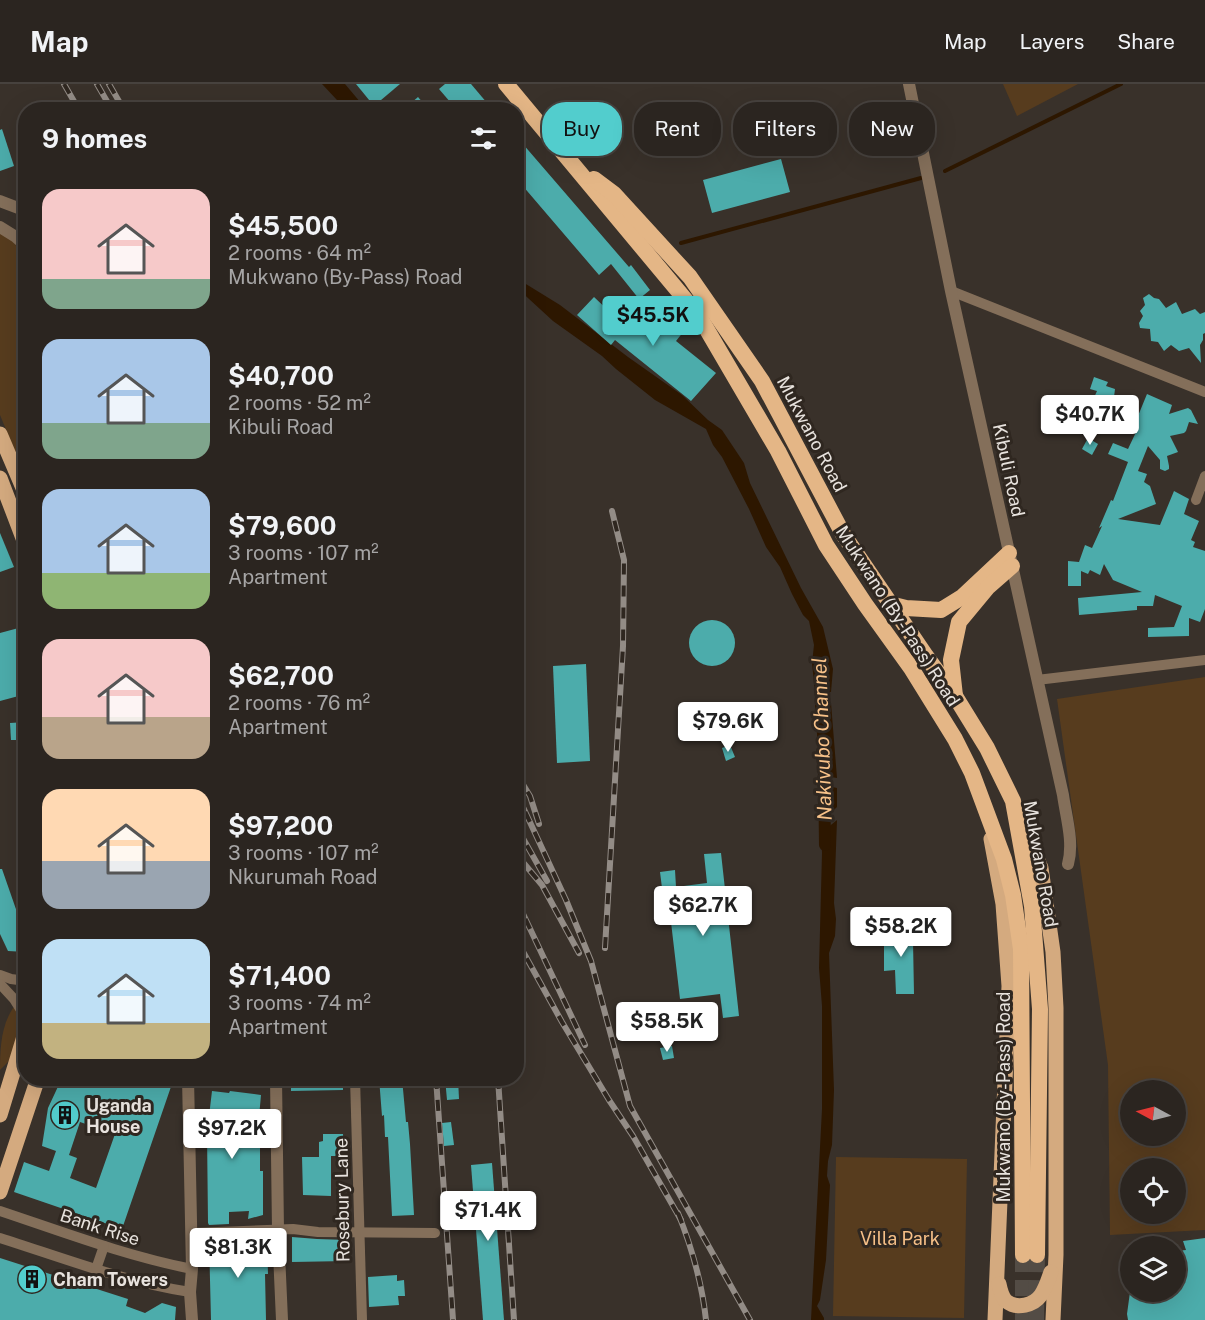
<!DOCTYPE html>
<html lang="en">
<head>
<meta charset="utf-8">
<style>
	body { margin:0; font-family:"Public Sans",sans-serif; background:#332d29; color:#f1f3f6; height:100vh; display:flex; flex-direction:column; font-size:22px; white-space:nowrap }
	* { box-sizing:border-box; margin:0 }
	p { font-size:20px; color:#a6a5a5 }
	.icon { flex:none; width:33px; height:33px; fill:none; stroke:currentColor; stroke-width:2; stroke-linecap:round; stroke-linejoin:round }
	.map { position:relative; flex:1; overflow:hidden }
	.side { position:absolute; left:18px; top:18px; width:506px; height:984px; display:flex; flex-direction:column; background:#2b2520; border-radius:24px; box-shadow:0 6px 24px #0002,0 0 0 2px #47423e }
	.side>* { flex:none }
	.guide { position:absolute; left:542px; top:18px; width:570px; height:54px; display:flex; gap:12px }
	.needle { width:39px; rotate:277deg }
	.tools { position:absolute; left:1120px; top:996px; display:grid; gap:12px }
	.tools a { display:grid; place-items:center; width:66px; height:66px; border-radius:50%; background:#2b2520; box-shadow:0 6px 24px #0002,0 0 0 2px #47423e; font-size:30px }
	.price { position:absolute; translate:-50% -51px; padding:0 14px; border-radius:6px; background:#fff; color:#222; font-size:20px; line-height:39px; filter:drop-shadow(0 2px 3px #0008) }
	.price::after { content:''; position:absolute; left:50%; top:36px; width:18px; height:14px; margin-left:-9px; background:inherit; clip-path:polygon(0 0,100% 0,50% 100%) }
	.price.current { background:#52cdcd; color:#111 }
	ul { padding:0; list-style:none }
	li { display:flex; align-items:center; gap:18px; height:150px; padding:0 24px }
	li span { display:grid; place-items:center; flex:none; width:168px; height:120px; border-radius:18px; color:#555 }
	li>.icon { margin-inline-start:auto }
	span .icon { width:72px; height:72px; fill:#fffc; stroke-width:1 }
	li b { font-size:26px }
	h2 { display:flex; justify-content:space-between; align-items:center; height:72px; padding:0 24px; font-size:26px }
	.tag { padding:0 21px; border-radius:24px; background:#2b2520; box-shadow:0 6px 24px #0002,0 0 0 2px #47423e; font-size:21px; line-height:54px }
	.tag.current { background:#52cdcd; color:#111 }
	header { display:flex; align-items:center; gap:36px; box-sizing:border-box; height:84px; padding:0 30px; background:#2b2520; border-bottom:2px solid #47423e }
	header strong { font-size:28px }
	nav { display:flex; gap:33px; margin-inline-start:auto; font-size:21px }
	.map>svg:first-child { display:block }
	.green { fill:#573c1e; fill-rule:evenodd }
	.water { fill:#2d1700 }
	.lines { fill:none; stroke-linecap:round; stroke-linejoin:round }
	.stream { stroke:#2d1700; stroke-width:4 }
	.canal { stroke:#2d1700; stroke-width:12 }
	.building { fill:#4cacab; fill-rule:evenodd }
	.trunk-tunnel { stroke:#534c45; stroke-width:16; stroke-dasharray:16 8; stroke-linecap:butt }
	.minor { stroke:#846f5a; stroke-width:10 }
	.tertiary { stroke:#846f5a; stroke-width:12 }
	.primary { stroke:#d4aa7f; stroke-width:15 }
	.trunk { stroke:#e4b686; stroke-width:16 }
	.rail-casing { stroke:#938c86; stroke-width:6 }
	.rail { stroke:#2f2720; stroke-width:4; stroke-dasharray:11; stroke-linecap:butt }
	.labels { text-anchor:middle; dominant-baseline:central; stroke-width:6; stroke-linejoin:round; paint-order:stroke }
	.street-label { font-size:18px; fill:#e8e3de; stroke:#2f2720 }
	.poi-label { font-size:18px; font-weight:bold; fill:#e8e3de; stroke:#2f2720; text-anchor:start }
	.park-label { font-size:18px; fill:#f5bf87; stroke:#2f2720 }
	.water-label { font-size:20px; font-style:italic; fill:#f8c289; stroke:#2f2720 }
</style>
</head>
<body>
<header>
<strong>Map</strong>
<nav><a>Map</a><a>Layers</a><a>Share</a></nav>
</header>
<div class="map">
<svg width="1205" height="1236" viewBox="0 0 1205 1236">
	<rect width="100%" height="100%" fill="#39312a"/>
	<g class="green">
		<path d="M1003,0h75l-61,32z"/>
		<path d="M0,148l12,8 13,19v216l-25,-60z"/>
		<path d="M1205,593v553l-95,5 -2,-170 -51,-366zM1131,1006h45v46h-45zM1176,1084v46h-45v-46z"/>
		<path d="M18,923l7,16 -12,34 -13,13c0,-21 1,-44 13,-62z"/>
		<path d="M836,1073l131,2 -3,159 -131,-2z"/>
	</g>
	<g class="water">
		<path d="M322,0h23l21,25h-16l-13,-9z"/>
		<path d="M516,190l5,7 39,24 68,52 54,38 26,25 14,10 22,33 6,20 51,105 22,39 10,42 -2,23 -16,1 -3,-30 2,-18 -5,-24 -6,-6 -11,-21 -12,-27 -14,-20 -17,-38 -27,-52 -9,-12 -7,-16 -51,-29 -39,-31 -14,-13 -49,-35 -37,-34z"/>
		<path d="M831,619l6,75 -18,-3v-13l-4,-57z"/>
		<path d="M819,700l18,4v19l-16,15z"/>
		<path d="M837,736l-3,83 2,16 -1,17 -6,17 5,137 -2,55 -4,16 -1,15 3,9 -4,75 -6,40 -3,6 7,12v2h-13l11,-211v-103l-3,-38 3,-115 -1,-20z"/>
	</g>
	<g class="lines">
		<g class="stream">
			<path d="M945,87l176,-87"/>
			<path d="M681,159l240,-65"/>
		</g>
		<g class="canal">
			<path d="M823,593l1,42"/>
			<path d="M824,677l1,84"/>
		</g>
	</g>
	<g class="building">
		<path d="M356,0h44l-26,22z"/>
		<path d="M445,0h26l22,26h-36l-18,-21z"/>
		<path d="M418,13l11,13h-26z"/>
		<path d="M2,45l12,37 -14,5v-41z"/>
		<path d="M516,52l113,131 2,-2 19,25 -11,9 -28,-35 -12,11 -83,-97z"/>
		<path d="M781,75l9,33 -78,21 -9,-33z"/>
		<path d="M1149,210l5,4 5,1 7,9 10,-6 6,12 13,-5 5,5 5,-2v21l-2,1v6l-3,5 1,18 -12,-15 -10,3 -8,-6 -7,6 -6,-9 -7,-1 -1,-12 -10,-1 -1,-5 4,-7 -3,-5 5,-6 -2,-7z"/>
		<path d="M594,213l39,37 14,-17 3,3 8,-10 26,21 -8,10 40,32 -25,28 -76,-61 -4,5 -34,-30z"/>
		<path d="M1094,293l14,5 -2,4 9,3 -2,16h-3l-14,29 -12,-5 3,-8 -3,-1 13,-29 -7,-2z"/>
		<path d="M1147,310l25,11 -3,9 19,-6 3,2 7,14 -9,-2 -3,9 -2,2 -14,3 8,16 -11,4 2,10v3l-4,2 -5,-2v-9l-12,-14 -10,25 9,3 -3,8 6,4 6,18 -38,15 42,6 14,-34 15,8 -5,15 15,7 -8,19 4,2 -2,5 12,4v58l-5,13 -11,-4v18l-41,1v-9l26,-1 8,-21 -27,-11 -2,11h-16v4l-58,5 -1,-17 64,-6 -29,-12 -9,-16 -4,11 -10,-5 -2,4 -7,-3v15h-13v-25l11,1 6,-17 7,3 10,-22 -3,2 12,-28 2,1 15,-39 -20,-8 5,-11 15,6 9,-19 -4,-2z"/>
		<path d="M1088,354l10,6 -6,11 -10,-6z"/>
		<path d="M0,449l14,34 -14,5z"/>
		<circle cx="712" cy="559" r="23"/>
		<path d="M26,542v68l-26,7v-68z"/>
		<path d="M586,580l4,97 -33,2 -4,-97z"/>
		<path d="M26,638v18h-15l-1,-17z"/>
		<path d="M730,661l5,12 -9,4 -4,-13z"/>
		<path d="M721,769l18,163 -16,2 -3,-24 -40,5 -13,-111h-5l-2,-16 15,-2 1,17 31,-4 -3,-29z"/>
		<path d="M0,785h2l24,69v14l-18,-1 -8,-17z"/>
		<path d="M884,846h37l-1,11h-7l1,53h-18l-1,-24 -11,1z"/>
		<path d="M672,962l2,12 -11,2 -3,-12z"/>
		<path d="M62,994h112l-52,151 -108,-37 10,-30 25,9 7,-20 -14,-5 6,-38zM80,1038l35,12 -19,54 -26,-10 7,-20 -8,-3z"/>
		<path d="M291,994h52v12l-52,1z"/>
		<path d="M379,994h23l4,44h2l2,22 4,71 -22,1 -4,-79h-3l-1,-22 -2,1z"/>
		<path d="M445,994h13l1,21 -12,1z"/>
		<path d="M212,1007l17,2 1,-2 31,4 -2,22 -25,-3 -3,24h2v7h27v26h3v44l-15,4 1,-8 -20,1v12l-20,1 -1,-2 -1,-90z"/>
		<path d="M451,1038l3,23 -10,1 -2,-23z"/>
		<path d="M323,1050h20l1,22h-13v40l-28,-1 -1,-38h17v-15l4,-1z"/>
		<path d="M492,1079l12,157h-21l-12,-155z"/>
		<path d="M292,1153l25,2 30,1v21l-55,1z"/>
		<path d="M1205,1154v82h-77l-1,-6 3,-22h46v-41l10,-1 -3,-9z"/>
		<path d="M237,1155v2l30,-1 1,34h-3l1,46h-55l-2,-80z"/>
		<path d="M0,1174l128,41 -2,7 19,7 17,-10 14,4 -1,13h-175z"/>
		<path d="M397,1191v6l7,-1 1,16h-7l1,9 -30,2 -1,-30z"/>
	</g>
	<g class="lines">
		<g class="trunk-tunnel">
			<path d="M1023,1236v-65"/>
			<path d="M1036,1236l1,-65"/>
		</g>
		<g class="minor">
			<path d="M951,207l254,101"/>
			<path d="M1196,416l9,-24"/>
			<path d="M1037,596l168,-20"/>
			<path d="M0,891l11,4 15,2"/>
			<path d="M0,900l14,15 12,19"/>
			<path d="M355,994l7,242"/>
			<path d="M0,1127c63,21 126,45 192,58"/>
			<path d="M192,1149l101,-4 25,3 117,1"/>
			<path d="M0,1154c63,20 125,44 190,54"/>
			<path d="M96,1185l8,-23"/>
		</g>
		<g class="tertiary">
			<path d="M909,0l42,207 112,504c3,22 11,47 5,69"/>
			<path d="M0,117l26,10"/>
			<path d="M0,143l16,10 10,9"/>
			<path d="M188,994l4,191 -2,23 2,28"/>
			<path d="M276,994l2,153 4,89"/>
		</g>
		<g class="primary">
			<path d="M0,350l26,61"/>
			<path d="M0,394l26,68"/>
			<path d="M1020,734l21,50 12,84 3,56v247l-3,65"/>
			<path d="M991,755l12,65 6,82 -14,334"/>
			<path d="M0,1031l26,-85"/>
			<path d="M0,1108l38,-114"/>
			<path d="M999,1200c1,5 3,13 7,17 11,9 28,4 35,-6 5,-7 7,-15 10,-23"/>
		</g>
		<g class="trunk">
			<path d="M506,0l193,232 79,135 48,94 39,59 46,64 44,71 17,34 32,86 9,36 8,54 2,306"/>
			<path d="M594,95l20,15 76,83 72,104 81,153 83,122 29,40 32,52 26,53 19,105 8,103 -3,246"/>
			<path d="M890,520l16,4 35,2 21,-13 47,-44"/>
			<path d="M955,612l-4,-36 8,-38 29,-35 24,-21"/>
		</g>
		<g class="rail-casing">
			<g id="rail">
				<path d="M64,0l15,26"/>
				<path d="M97,0l15,26"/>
				<path d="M109,0l15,26"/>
				<path d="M516,689l14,23 9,28"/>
				<path d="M516,708l50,108 25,61 39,145 120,214"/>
				<path d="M516,742l31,55"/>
				<path d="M516,770l26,31 37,68"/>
				<path d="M516,815l69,146"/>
				<path d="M516,855l46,83 47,78 24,36 48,84"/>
				<path d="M605,864l18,-302 1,-86 -12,-49"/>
				<path d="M436,994l17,242"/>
				<path d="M498,994l16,242"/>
				<path d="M678,1129c14,35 24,70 28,107"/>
			</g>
		</g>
		<use href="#rail" class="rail"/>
	</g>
	<defs>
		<g id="building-disc" transform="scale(1.5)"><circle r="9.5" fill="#52cdcd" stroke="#2f2720"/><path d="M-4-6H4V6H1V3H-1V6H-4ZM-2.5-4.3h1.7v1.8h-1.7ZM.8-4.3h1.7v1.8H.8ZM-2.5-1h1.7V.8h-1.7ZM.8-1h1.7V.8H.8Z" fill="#111"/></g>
	</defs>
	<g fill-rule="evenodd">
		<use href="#building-disc" x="65" y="1031"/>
		<use href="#building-disc" x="32" y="1195"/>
	</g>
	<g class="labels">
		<g class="street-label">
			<text transform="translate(812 350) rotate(62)">Mukwano Road</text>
			<text transform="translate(1009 386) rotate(78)">Kibuli Road</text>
			<text transform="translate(898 532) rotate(57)">Mukwano (By-Pass) Road</text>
			<text transform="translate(1041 780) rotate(80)">Mukwano Road</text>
			<text transform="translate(1003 1013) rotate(-90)">Mukwano (By-Pass) Road</text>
			<text transform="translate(342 1116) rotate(-91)">Rosebury Lane</text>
			<text transform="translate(100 1143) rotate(18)">Bank Rise</text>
		</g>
		<g class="poi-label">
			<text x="86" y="1021">Uganda<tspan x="86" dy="21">House</tspan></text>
			<text x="53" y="1195">Cham Towers</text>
		</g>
		<g class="park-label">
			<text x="900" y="1154">Villa Park</text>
		</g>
		<g class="water-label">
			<text transform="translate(822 655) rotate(-92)">Nakivubo Channel</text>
		</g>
	</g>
</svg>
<div class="tools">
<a><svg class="needle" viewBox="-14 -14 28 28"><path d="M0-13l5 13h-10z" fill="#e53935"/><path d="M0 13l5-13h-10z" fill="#a6a5a5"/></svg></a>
<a><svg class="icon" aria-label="locate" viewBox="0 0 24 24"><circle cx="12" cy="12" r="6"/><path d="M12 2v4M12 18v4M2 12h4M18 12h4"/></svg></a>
<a><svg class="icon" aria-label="layers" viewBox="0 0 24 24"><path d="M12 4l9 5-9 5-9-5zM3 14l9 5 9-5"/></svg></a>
</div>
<b class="price current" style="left:653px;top:263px">$45.5K</b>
<b class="price" style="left:1090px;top:362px">$40.7K</b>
<b class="price" style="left:728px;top:669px">$79.6K</b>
<b class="price" style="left:703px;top:853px">$62.7K</b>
<b class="price" style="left:901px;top:874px">$58.2K</b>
<b class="price" style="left:667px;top:969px">$58.5K</b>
<b class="price" style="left:232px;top:1076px">$97.2K</b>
<b class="price" style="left:488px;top:1158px">$71.4K</b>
<b class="price" style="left:238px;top:1195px">$81.3K</b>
<div class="guide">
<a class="tag current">Buy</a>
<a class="tag">Rent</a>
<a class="tag">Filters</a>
<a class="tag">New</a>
</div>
<section class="side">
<h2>9 homes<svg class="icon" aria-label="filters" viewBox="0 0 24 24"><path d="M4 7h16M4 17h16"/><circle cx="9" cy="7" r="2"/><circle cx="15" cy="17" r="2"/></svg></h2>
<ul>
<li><span style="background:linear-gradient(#f6c9c9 75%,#7fa58c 0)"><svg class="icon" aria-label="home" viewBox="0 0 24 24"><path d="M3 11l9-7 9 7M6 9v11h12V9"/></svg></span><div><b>$45,500</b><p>2 rooms · 64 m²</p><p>Mukwano (By-Pass) Road</p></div></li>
<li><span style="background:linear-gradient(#a9c7e8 70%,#7fa58c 0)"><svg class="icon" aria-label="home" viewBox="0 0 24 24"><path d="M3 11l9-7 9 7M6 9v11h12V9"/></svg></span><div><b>$40,700</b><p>2 rooms · 52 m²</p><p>Kibuli Road</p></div></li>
<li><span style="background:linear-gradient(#a9c7e8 70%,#8fb573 0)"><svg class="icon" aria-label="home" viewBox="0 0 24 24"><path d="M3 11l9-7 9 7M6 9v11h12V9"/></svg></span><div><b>$79,600</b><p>3 rooms · 107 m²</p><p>Apartment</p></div></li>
<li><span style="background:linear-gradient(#f6c9c9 65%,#b9a48a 0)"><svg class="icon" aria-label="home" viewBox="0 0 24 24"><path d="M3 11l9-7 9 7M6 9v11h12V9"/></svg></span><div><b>$62,700</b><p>2 rooms · 76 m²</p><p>Apartment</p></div></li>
<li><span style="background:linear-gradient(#ffd9b3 60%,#9aa5b1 0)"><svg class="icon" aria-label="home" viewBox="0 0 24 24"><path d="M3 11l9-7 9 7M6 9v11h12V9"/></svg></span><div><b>$97,200</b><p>3 rooms · 107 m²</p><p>Nkurumah Road</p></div></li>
<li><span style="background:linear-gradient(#bfe0f5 70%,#c2b280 0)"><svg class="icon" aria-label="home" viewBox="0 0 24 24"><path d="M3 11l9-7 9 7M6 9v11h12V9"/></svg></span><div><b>$71,400</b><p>3 rooms · 74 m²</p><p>Apartment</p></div></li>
</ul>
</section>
</div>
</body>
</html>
